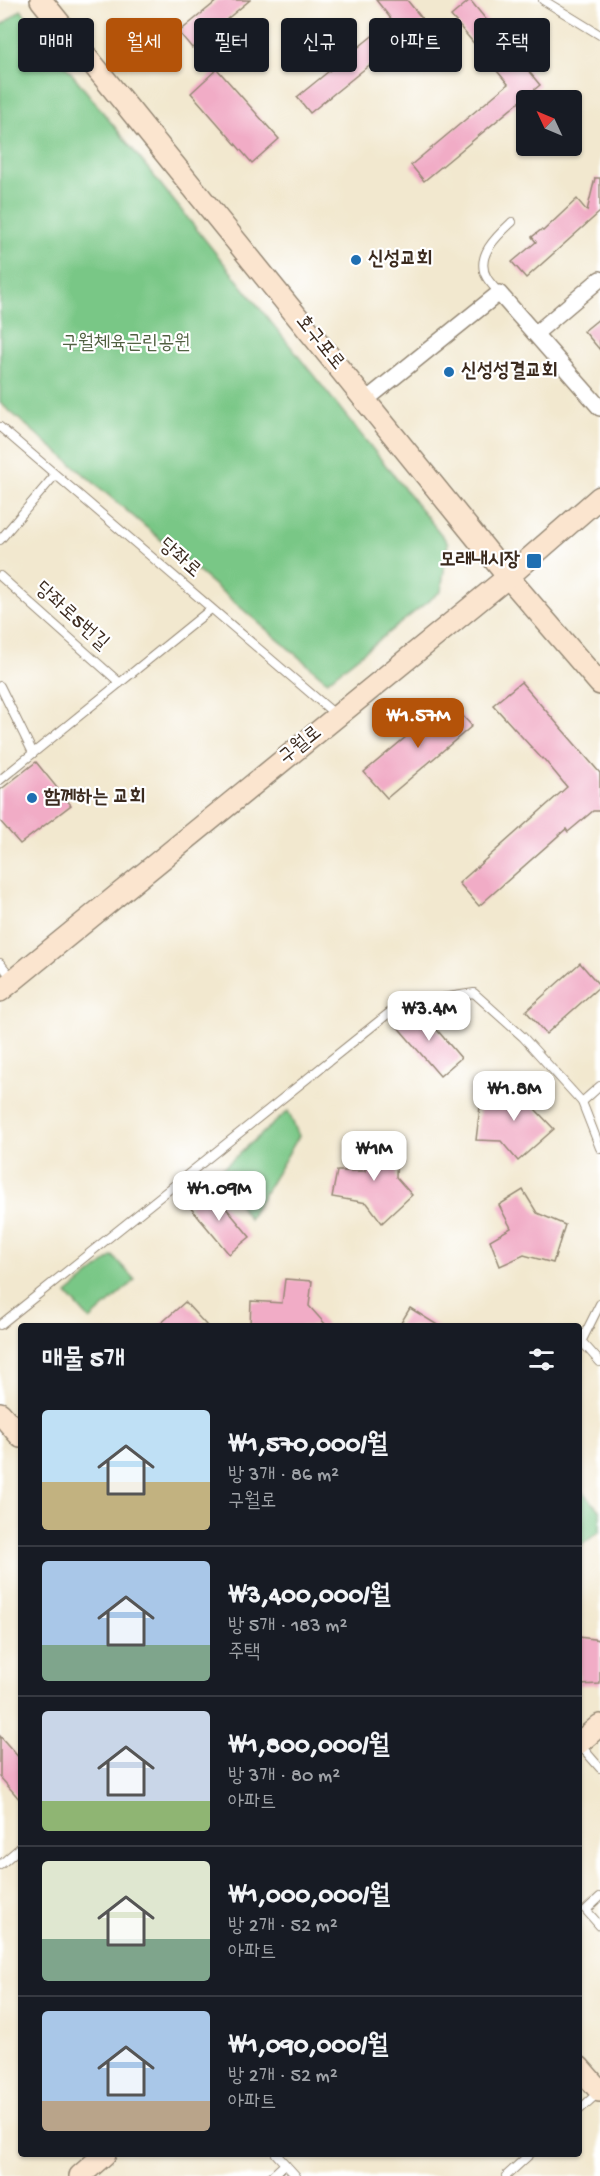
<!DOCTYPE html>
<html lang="ko">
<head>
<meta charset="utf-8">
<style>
	body { margin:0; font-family:"Gochi Hand","Poor Story",sans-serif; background:#20242c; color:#f1f3f6; height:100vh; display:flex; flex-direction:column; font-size:22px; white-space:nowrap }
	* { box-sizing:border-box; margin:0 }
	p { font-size:20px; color:#9ea1a6 }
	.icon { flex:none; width:33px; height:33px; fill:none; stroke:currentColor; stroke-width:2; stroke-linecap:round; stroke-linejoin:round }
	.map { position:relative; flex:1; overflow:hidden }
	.details { position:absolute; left:18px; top:1323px; width:564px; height:834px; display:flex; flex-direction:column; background:#171b24; border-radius:6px; box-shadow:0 2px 4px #0004 }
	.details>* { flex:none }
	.guide { position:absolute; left:18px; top:18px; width:564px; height:54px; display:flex; gap:12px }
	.needle { width:39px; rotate:314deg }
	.controls { position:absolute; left:516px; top:90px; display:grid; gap:12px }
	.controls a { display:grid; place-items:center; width:66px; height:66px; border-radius:6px; background:#171b24; box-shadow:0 2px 4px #0004; font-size:30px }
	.price { position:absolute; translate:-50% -51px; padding:0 14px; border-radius:12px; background:#fff; color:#222; font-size:20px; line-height:39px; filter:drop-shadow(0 2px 3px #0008) }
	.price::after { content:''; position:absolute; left:50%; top:36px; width:18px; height:14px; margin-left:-9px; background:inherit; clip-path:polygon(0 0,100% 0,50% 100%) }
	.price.active { background:#b45309; color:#fff }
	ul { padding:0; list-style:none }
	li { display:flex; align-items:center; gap:18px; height:150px; padding:0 24px }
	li+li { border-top:2px solid #363941 }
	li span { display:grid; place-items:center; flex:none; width:168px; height:120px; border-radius:6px; color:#555 }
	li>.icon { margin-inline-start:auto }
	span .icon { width:72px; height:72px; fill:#fffc; stroke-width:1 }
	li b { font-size:26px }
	h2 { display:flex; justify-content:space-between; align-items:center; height:72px; padding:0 24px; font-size:26px }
	.tag { padding:0 21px; border-radius:6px; background:#171b24; box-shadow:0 2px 4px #0004; font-size:21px; line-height:54px }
	.tag.active { background:#b45309; color:#fff }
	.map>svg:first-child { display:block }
	.green { fill:#79c786; stroke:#5a7852; stroke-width:1.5 }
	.building { fill:#f1acc6 }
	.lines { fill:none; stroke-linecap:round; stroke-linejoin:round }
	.lane-casing { stroke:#968976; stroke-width:10 }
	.street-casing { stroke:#968976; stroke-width:18 }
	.secondary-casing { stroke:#968976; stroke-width:24 }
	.lane { stroke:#fff; stroke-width:8 }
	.street { stroke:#fff; stroke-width:15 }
	.secondary { stroke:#fbe5cf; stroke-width:21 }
	.poi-dot { fill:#1f6fb2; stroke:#fff; stroke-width:2 }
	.labels { text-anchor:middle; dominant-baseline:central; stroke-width:4.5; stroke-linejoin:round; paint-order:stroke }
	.poi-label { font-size:20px; font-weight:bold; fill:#3b2a1e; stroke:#fff; text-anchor:start }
	.street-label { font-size:20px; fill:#3b2a1e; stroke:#fff }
	.park-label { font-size:20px; fill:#516142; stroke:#fff }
</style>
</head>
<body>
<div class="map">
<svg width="600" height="2176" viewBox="0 0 600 2176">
	<rect width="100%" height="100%" fill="#fff"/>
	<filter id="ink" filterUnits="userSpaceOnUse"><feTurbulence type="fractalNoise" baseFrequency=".0167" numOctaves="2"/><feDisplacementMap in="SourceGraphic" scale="12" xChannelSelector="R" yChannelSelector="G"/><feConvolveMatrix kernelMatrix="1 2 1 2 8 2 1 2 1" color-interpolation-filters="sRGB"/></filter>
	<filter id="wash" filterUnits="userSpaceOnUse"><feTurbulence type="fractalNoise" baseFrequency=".008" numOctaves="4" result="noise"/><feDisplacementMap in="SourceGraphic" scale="24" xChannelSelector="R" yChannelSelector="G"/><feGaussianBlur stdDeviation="1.35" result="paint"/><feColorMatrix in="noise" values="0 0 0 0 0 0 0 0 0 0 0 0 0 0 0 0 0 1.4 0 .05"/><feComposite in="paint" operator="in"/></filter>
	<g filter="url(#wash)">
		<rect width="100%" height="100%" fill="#f2e8cf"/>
		<g class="green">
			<path d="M21,10l427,533 -7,48 -114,90 -327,-278v-377z"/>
			<path d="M288,1111l11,25 -50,83 -32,-46z"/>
			<path d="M113,1256l22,24 -45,40 -23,-26z"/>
			<path d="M581,1490l19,21v20l-21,16v-55z"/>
		</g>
		<g id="blocks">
			<g class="building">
				<path d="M218,0h32l-58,48 -13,-16z"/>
				<path d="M376,0h31l17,21 -114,92 -13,-16 95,-77z"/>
				<path d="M470,0l70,85 -116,96 -13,-16 97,-81 -57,-68z"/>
				<path d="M217,69l62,70 -27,24 -61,-70z"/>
				<path d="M595,178h5v34l-74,66 -14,-16 24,-20 -4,-5 9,-7 2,1 34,-32 10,12z"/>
				<path d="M600,318v32l-16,-19z"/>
				<path d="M521,682l79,91v38h-7l-25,21 -2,-3 -87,77 -20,-23 108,-96 -24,-29 -1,1 -49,-54z"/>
				<path d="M449,701l23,25 -85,72 -23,-26z"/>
				<path d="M36,762l35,43 -51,39 -20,-23v-31z"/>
				<path d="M580,963l20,23 -54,48 -20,-23z"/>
				<path d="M420,1010l41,48 -21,18 -44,-51 16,-13z"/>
				<path d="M505,1085l32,4 -2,20 19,20 -36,32 -17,-20 -25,-1 4,-33h21z"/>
				<path d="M366,1144h31l-1,33 16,18 -30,28 -15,-20 -35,-6 5,-26h28z"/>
				<path d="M210,1189l40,48 -21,17 -40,-48z"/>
				<path d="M523,1190l14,23 28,12 -12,38 -29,-8 -24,11 -10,-26 21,-12 -12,-23z"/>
				<path d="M285,1279l27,2 -3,25 18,20h-77l1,-25 31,2z"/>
				<path d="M185,1302l22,24h-49z"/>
				<path d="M410,1308l29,18h-40z"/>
				<path d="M579,1637l21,3v44l-21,1z"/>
				<path d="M0,1736l21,24v41l-21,-24z"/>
			</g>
		</g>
	</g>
	<g filter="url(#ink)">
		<use href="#blocks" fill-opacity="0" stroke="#968976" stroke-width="1.5"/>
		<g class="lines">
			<g class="lane-casing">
				<g id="lane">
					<path d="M543,0l57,35"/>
					<path d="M499,293c-4,-5 -9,-10 -12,-15 -13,-22 11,-43 25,-56"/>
					<path d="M0,427l336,288"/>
					<path d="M0,540l55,-65"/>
					<path d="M0,576l120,107"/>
					<path d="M0,686l33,67"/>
					<path d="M0,780l211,-171"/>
					<path d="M0,963l12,15"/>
					<path d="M582,1102l18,-16"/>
					<path d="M0,1325l389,-312 46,-14 39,-6 49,44 59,65 18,46"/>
					<path d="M582,1342l18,20"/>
					<path d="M579,1346l21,-42"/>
					<path d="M580,1745l20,23"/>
					<path d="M0,1865l21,-18"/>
					<path d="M600,1897l-14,13 14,16"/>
					<path d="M579,2110l19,-17"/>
					<path d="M276,2154l20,22"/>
					<path d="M272,2176l13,-12"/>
					<path d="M506,2176l24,-22"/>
				</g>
			</g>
			<g class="street-casing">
				<g id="street">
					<path d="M535,334l65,-55"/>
					<path d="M366,400l133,-107 101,115"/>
				</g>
			</g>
			<g class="secondary-casing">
				<g id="secondary">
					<path d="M41,0l467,577 92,107"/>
					<path d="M0,991l508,-414 92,-80"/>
					<path d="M0,1413l21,24"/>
					<path d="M579,1743l21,-18"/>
					<path d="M579,2067l21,24"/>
					<path d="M80,2176l25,-22"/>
				</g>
			</g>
			<use href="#lane" class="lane"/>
			<use href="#street" class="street"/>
			<use href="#secondary" class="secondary"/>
		</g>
	</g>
	<g class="poi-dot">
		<circle cx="356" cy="260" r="6"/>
		<circle cx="449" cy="372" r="6"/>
		<rect x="526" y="553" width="16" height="16" rx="3"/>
		<circle cx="32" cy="798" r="6"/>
	</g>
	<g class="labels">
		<g class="poi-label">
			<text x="368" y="260">신성교회</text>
			<text x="461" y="372">신성성결교회</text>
			<text x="520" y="561" text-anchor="end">모래내시장</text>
			<text x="44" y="798">함께하는 교회</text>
		</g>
		<g class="street-label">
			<text transform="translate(319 343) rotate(51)">호구포로</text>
			<text transform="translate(179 559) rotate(41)">당좌로</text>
			<text transform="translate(71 617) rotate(42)">당좌로5번길</text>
			<text transform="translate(301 746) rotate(-39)">구월로</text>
		</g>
		<g class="park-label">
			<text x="126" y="344">구월체육근린공원</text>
		</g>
	</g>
</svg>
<div class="controls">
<a><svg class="needle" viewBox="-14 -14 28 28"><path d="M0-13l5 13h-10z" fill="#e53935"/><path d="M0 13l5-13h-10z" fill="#9ea1a6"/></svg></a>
</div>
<b class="price active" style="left:418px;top:749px">₩1.57M</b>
<b class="price" style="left:429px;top:1042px">₩3.4M</b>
<b class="price" style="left:514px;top:1122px">₩1.8M</b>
<b class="price" style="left:374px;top:1182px">₩1M</b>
<b class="price" style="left:219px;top:1222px">₩1.09M</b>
<div class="guide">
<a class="tag">매매</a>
<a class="tag active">월세</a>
<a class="tag">필터</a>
<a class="tag">신규</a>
<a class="tag">아파트</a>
<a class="tag">주택</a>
</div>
<section class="details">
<h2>매물 5개<svg class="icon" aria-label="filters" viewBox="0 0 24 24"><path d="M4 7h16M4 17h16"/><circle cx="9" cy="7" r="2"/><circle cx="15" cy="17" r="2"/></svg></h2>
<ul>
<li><span style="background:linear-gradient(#bfe0f5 60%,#c2b280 0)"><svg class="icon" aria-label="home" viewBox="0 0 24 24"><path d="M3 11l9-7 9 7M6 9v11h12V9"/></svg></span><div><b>₩1,570,000/월</b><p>방 3개 · 86 m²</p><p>구월로</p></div></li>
<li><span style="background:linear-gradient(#a9c7e8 70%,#7fa58c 0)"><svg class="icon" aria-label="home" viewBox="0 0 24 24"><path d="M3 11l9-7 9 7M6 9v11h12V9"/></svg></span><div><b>₩3,400,000/월</b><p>방 5개 · 183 m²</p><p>주택</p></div></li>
<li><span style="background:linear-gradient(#c9d6e8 75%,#8fb573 0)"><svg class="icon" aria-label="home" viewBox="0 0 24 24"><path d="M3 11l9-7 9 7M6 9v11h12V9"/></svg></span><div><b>₩1,800,000/월</b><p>방 3개 · 80 m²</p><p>아파트</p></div></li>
<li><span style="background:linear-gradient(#dfe7d0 65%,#7fa58c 0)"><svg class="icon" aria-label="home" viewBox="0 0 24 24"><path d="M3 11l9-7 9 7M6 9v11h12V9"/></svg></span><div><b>₩1,000,000/월</b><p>방 2개 · 52 m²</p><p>아파트</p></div></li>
<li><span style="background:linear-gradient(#a9c7e8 75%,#b9a48a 0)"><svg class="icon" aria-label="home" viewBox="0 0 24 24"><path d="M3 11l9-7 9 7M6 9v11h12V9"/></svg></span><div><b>₩1,090,000/월</b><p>방 2개 · 52 m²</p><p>아파트</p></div></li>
</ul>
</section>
</div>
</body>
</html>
